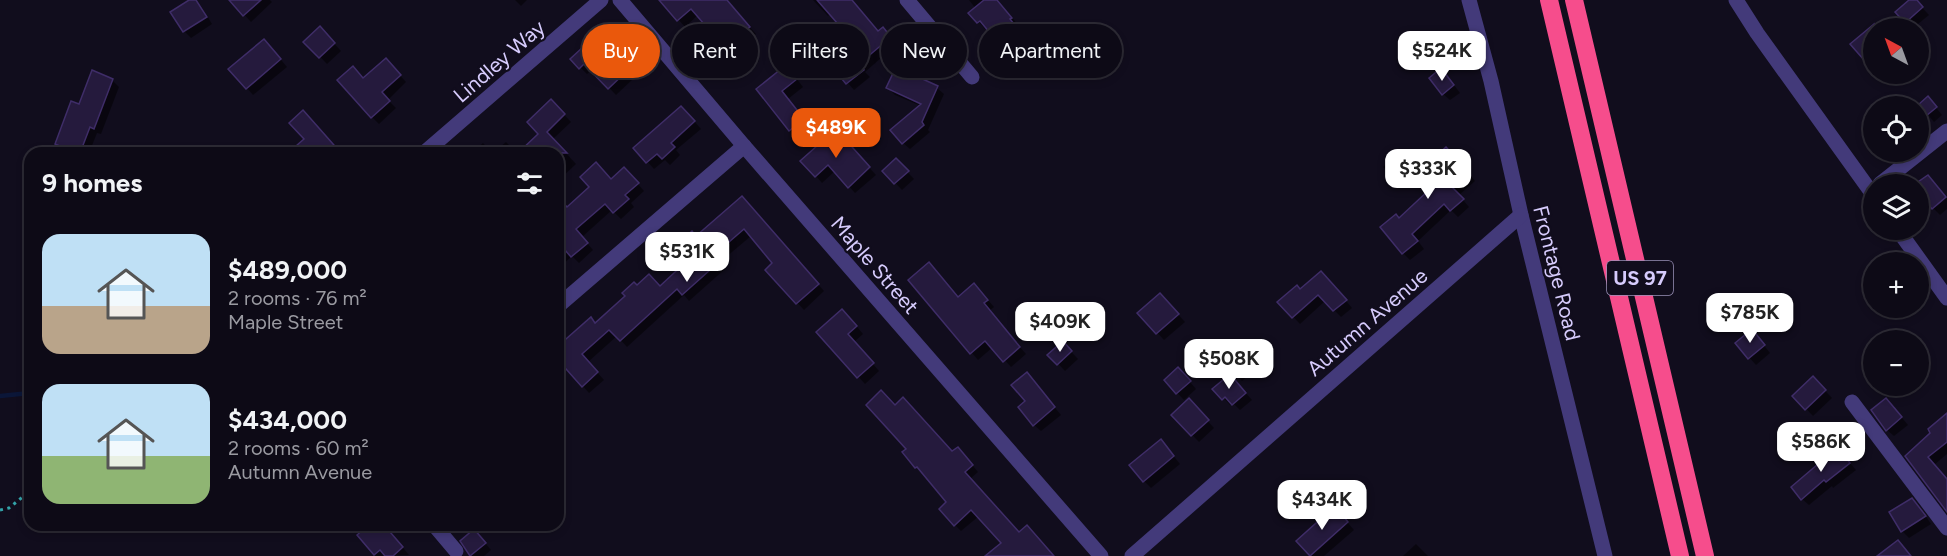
<!DOCTYPE html>
<html lang="en">
<head>
<meta charset="utf-8">
<style>
	body { margin:0; font-family:Figtree,sans-serif; background:#16131f; color:#f1f3f6; height:100vh; display:flex; flex-direction:column; font-size:22px; white-space:nowrap }
	* { box-sizing:border-box; margin:0 }
	p { font-size:20px; color:#9a9aa1 }
	.icon { flex:none; width:33px; height:33px; fill:none; stroke:currentColor; stroke-width:2; stroke-linecap:round; stroke-linejoin:round }
	.map { position:relative; flex:1; overflow:hidden }
	.details { position:absolute; left:24px; top:147px; width:540px; height:384px; display:flex; flex-direction:column; background:#0d0a16; border-radius:18px; box-shadow:0 3px 9px #0003,0 0 0 2px #2d2b35 }
	.details>* { flex:none }
	.guide { position:absolute; left:582px; top:24px; width:570px; height:54px; display:flex; gap:12px }
	.needle { width:39px; rotate:319deg }
	.controls { position:absolute; left:1863px; top:18px; display:grid; gap:12px }
	.controls a { display:grid; place-items:center; width:66px; height:66px; border-radius:50%; background:#0d0a16; box-shadow:0 3px 9px #0003,0 0 0 2px #2d2b35; font-size:30px }
	.price { position:absolute; translate:-50% -51px; padding:0 14px; border-radius:12px; background:#fff; color:#222; font-size:20px; line-height:39px; filter:drop-shadow(0 2px 3px #0008) }
	.price::after { content:''; position:absolute; left:50%; top:36px; width:18px; height:14px; margin-left:-9px; background:inherit; clip-path:polygon(0 0,100% 0,50% 100%) }
	.price.current { background:#ea580c; color:#fff }
	ul { padding:0; list-style:none }
	li { display:flex; align-items:center; gap:18px; height:150px; padding:0 18px }
	li span { display:grid; place-items:center; flex:none; width:168px; height:120px; border-radius:18px; color:#555 }
	li>.icon { margin-inline-start:auto }
	span .icon { width:72px; height:72px; fill:#fffc; stroke-width:1 }
	li b { font-size:26px }
	h2 { display:flex; justify-content:space-between; align-items:center; height:72px; padding:0 18px; font-size:26px }
	.tag { padding:0 21px; border-radius:27px; background:#0d0a16; box-shadow:0 3px 9px #0003,0 0 0 2px #2d2b35; font-size:21px; line-height:54px }
	.tag.current { background:#ea580c; color:#fff }
	.map>svg:first-child { display:block }
	.shadow { fill:#0007 }
	.lines { fill:none; stroke-linecap:round; stroke-linejoin:round }
	.stream { stroke:#0b1638; stroke-width:4.5 }
	.building { fill:#251a3d; stroke:#3f2d68; stroke-width:1.5 }
	.path { stroke:#33a3a9; stroke-width:3; stroke-dasharray:3 4.5; stroke-linecap:butt }
	.minor { stroke:#433a7a; stroke-width:15 }
	.highway { stroke:#f64d8c; stroke-width:18 }
	.labels { text-anchor:middle; dominant-baseline:central; stroke-width:4.5; stroke-linejoin:round; paint-order:stroke }
	.shield { fill:#110d1d; stroke:#9b92b9; stroke-width:1.5 }
	.shield-label { font-size:20px; font-weight:bold; fill:#d6cbfc }
	.street-label { font-size:21px; fill:#d6cbfc; stroke:#110d1d }
</style>
</head>
<body>
<div class="map">
<svg width="1947" height="556" viewBox="0 0 1947 556">
	<rect width="100%" height="100%" fill="#110d1d"/>
	<g class="shadow">
		<path d="M192,0h3l6,6 11,18 -21,14 -7,-7z"/>
		<path d="M231,0h39l2,2 -21,20z"/>
		<path d="M515,0h12l-6,6z"/>
		<path d="M661,0h60l22,20 13,14 -12,10 15,17 -18,15 -13,-14 -5,5 -7,-7 -3,-27 -15,-18 -13,12z"/>
		<path d="M813,0h34l32,33 11,3 7,8 -32,28 5,5 -16,13 -19,-22 25,-20 -29,-35 -3,3z"/>
		<path d="M969,0h29l20,25 -2,1 8,11 -17,13 -20,-23 -2,2 -14,-16 5,-4z"/>
		<path d="M1911,0h4l14,15 -16,13 -16,-16z"/>
		<path d="M320,28l21,23 -14,13 -21,-22z"/>
		<path d="M1874,34v31l-2,1 -19,-22z"/>
		<path d="M595,39l38,40 -17,16 -24,-25 -5,4 -15,-15z"/>
		<path d="M271,48l16,19 -34,28 -6,-7z"/>
		<path d="M386,60l20,22 -18,18 8,8 -17,16 -7,-7 -8,-37z"/>
		<path d="M793,74l10,13 -15,12 22,28 -13,10 -39,-47z"/>
		<path d="M1448,77l12,16 -10,7 -7,-6z"/>
		<path d="M112,80l7,7 -18,47 -4,-1 -8,20h-20l-6,-2 -7,-7 24,-38z"/>
		<path d="M888,88h49l7,6 -16,36 2,2 -20,17 -7,-6 18,-37 -26,-11z"/>
		<path d="M1891,100l6,6h-13z"/>
		<path d="M551,101l20,21 -18,17 23,25 -17,16 -1,-27h-38l20,-19z"/>
		<path d="M1920,105h14l8,10 -8,7z"/>
		<path d="M688,114l13,15 -25,21 4,5 -10,10 -5,-5 -11,9 -19,-21z"/>
		<path d="M842,138l34,37 -21,18 -20,-22 -13,12 -6,-7z"/>
		<path d="M506,142l11,11h-24z"/>
		<path d="M483,143l9,10h-20z"/>
		<path d="M1453,155l22,26 -16,14 10,12 -11,10 -7,-7 -33,31 6,8 -14,11 -7,-7 -4,-34 34,-30z"/>
		<path d="M896,160l18,19 -12,11 -18,-19z"/>
		<path d="M1390,161l15,15 -7,6 -15,-15z"/>
		<path d="M631,176l13,15 -13,12 3,4 -13,12 -9,-9 -30,27 11,13 -14,13 -7,-7 -14,13v-62l9,2 45,-28z"/>
		<path d="M1928,177l19,21v11l-7,6 -7,-7z"/>
		<path d="M749,205l75,86 -20,19 -37,-40 8,-7 -24,-27 -32,27 6,6 -36,32 -5,-6 -57,52 -10,-11 -29,26 16,18 -15,13 -31,-35v-10l37,-24 42,-37h23l31,-28 6,-21z"/>
		<path d="M1328,279l24,29 -11,9 -16,-16 -25,23 -21,-22z"/>
		<path d="M910,280l49,18 22,-6 13,15 -5,4 37,43 -15,13 -18,-20 -15,13z"/>
		<path d="M1167,302l18,20 -21,18 -24,-26z"/>
		<path d="M849,317l14,17 -9,8 25,29 -14,13 -47,-52z"/>
		<path d="M1758,338l12,15 -14,12 -19,-21z"/>
		<path d="M1063,343l15,16 -13,12 -15,-16z"/>
		<path d="M1221,357l15,1 13,17 -7,6z"/>
		<path d="M1185,376l11,13 -12,11 -18,-19z"/>
		<path d="M1813,378l19,20 -19,18 -19,-20z"/>
		<path d="M1033,381l28,34 -20,16 -7,-6 -7,-24z"/>
		<path d="M1236,382l16,18 -12,10 -7,-7 -3,2 -15,-16z"/>
		<path d="M895,406l57,47 12,2 14,17 -8,7 49,55 34,22h-66l16,-13 -24,-27 -18,15 -6,-6 -6,-22 -45,-51 4,-3z"/>
		<path d="M1195,407l19,21 -15,14 -26,-27z"/>
		<path d="M1893,407l15,18 -14,11 -7,-6z"/>
		<path d="M1947,415v39l-13,11 13,15v29l-40,-53 26,-23z"/>
		<path d="M1167,448l13,16 -29,24 -7,-7z"/>
		<path d="M1838,449l18,21 -23,18 -1,-2 -23,19 -7,-6z"/>
		<path d="M1919,506l12,18 -22,14 -7,-7z"/>
		<path d="M1341,515l13,15 -30,26h-12l-14,-15z"/>
		<path d="M350,525h34l25,30 -33,1z"/>
		<path d="M481,538l10,12 -7,6h-11l-2,-1z"/>
		<path d="M1416,544l12,12h-25z"/>
	</g>
	<g class="lines">
		<path class="stream" d="M0,396l30,-3"/>
	</g>
	<g class="building">
		<path d="M189,0h7l11,17 -24,15 -13,-20z"/>
		<path d="M229,0h32l-18,16z"/>
		<path d="M659,0h68l23,27 -11,9 14,17 -20,17 -12,-14 -6,5 -16,-18 12,-11 -20,-23 -14,12z"/>
		<path d="M817,0h35l26,31 5,-4 8,10 -32,27 5,6 -18,14 -13,-16 25,-21z"/>
		<path d="M984,0h13l15,18 -2,1 8,10 -19,15 -19,-23 -3,2 -9,-10z"/>
		<path d="M1909,0h8l6,7 -18,16 -10,-11z"/>
		<path d="M1874,24v28l-10,8 -14,-16z"/>
		<path d="M320,26l15,17 -16,15 -16,-16z"/>
		<path d="M595,36l32,35 -19,18 -24,-25 -5,5 -9,-10z"/>
		<path d="M264,39l17,20 -35,30 -18,-20z"/>
		<path d="M386,58l15,17 -19,17 8,9 -19,17 -34,-38 16,-14 10,12z"/>
		<path d="M786,65l11,14 -15,12 22,28 -15,12 -33,-42z"/>
		<path d="M896,67l42,19 -16,36 2,3 -22,19 -12,-14 31,-26 -35,-16z"/>
		<path d="M1441,68l13,17 -12,10 -13,-17z"/>
		<path d="M92,70l21,9 -19,50 -4,-2 -10,26h-3l-22,-9 16,-43 8,3z"/>
		<path d="M1928,96l9,11 -11,9 -8,-11z"/>
		<path d="M551,99l14,15 -18,18 20,21h-49l20,-19 -11,-12z"/>
		<path d="M681,106l14,15 -24,22 4,4 -13,12 -5,-5 -11,9 -13,-15z"/>
		<path d="M303,110l38,43h-53l16,-14 -15,-16z"/>
		<path d="M836,129l34,38 -22,21 -20,-23 -13,12 -15,-16z"/>
		<path d="M1446,147l24,26 -17,15 11,11 -14,12 -6,-7 -32,30 6,7 -16,13 -22,-27 16,-13 3,4 31,-29 -10,-12 13,-12 -3,-4z"/>
		<path d="M896,158l13,13 -15,13 -12,-13z"/>
		<path d="M596,162l15,17 13,-12 15,16 -14,12 4,4 -16,14 -8,-9 -29,25 12,14 -17,14 -13,-15v-45l9,10 22,-20 -9,-10z"/>
		<path d="M1928,175l18,22 -14,12 -14,-16v-11z"/>
		<path d="M742,196l77,88 -23,20 -31,-34 7,-7 -28,-34 -30,26 5,7 -37,33 -5,-6 -57,52 -11,-11 -27,24 16,18 -16,15 -24,-27v-14l33,-29 4,6 30,-27 -3,-3 12,-11 3,3 12,-11 11,12 29,-27 -13,-14 16,-14 4,5z"/>
		<path d="M929,262l29,35 16,-14 14,17 -4,3 36,44 -17,15 -18,-21 -15,13 -62,-74z"/>
		<path d="M1321,271l26,29 -14,11 -15,-16 -26,23 -15,-16 20,-17 3,4z"/>
		<path d="M1160,293l19,21 -23,20 -19,-21z"/>
		<path d="M842,309l15,17 -9,8 26,29 -17,15 -41,-46z"/>
		<path d="M1752,329l13,16 -17,14 -13,-16z"/>
		<path d="M1063,341l9,10 -15,14 -10,-10z"/>
		<path d="M1229,349l15,19 -10,7 -15,-18z"/>
		<path d="M1178,367l13,14 -15,13 -12,-14z"/>
		<path d="M1027,372l28,35 -22,19 -15,-19 7,-6 -14,-16z"/>
		<path d="M1230,374l16,19 -14,12 -7,-8 -3,3 -10,-11z"/>
		<path d="M1813,376l13,14 -21,20 -13,-14z"/>
		<path d="M881,390l14,15 8,-8 49,54 6,-4 15,18 -8,7 54,60 8,-7 27,31h-69l16,-13 -30,-33 -17,16 -15,-17 7,-7 -29,-35 -2,1 -13,-16 4,-3 -40,-44z"/>
		<path d="M1189,398l20,22 -18,16 -20,-21z"/>
		<path d="M1886,398l16,19 -16,14 -15,-21z"/>
		<path d="M1947,413v29l-19,15 19,22v33l-42,-56 25,-23 -2,-4z"/>
		<path d="M1161,439l13,17 -31,26 -14,-17z"/>
		<path d="M1838,447l12,16 -24,19 -2,-2 -23,20 -10,-13z"/>
		<path d="M1912,498l14,18 -25,16 -12,-20z"/>
		<path d="M1335,506l13,16 -38,34 -14,-15z"/>
		<path d="M368,525h16l19,22 -10,9h-8l-5,-6 -6,5 -17,-20z"/>
		<path d="M474,529l12,14 -16,13 -10,-15z"/>
		<path d="M1898,540l13,16h-34z"/>
	</g>
	<g class="lines">
		<path class="path" d="M0,510l9,-2 21,-17"/>
		<g class="minor">
			<path d="M620,0l124,146 357,410"/>
			<path d="M907,0l65,77"/>
			<path d="M1469,0l22,81 30,134 84,341"/>
			<path d="M1736,0l21,33 117,163"/>
			<path d="M424,153l177,-153"/>
			<path d="M1880,184l67,-53"/>
			<path d="M1898,230l49,68"/>
			<path d="M558,306l186,-160"/>
			<path d="M1852,402l95,126"/>
			<path d="M434,525l22,26"/>
			<path d="M1132,556l389,-341"/>
		</g>
		<g class="highway">
			<path d="M1549,0l131,556"/>
			<path d="M1574,0l131,556"/>
		</g>
	</g>
	<g class="labels">
		<rect class="shield" x="1607" y="261" width="66" height="34" rx="4.5"/>
		<g class="shield-label">
			<text x="1640" y="278">US 97</text>
		</g>
		<g class="street-label">
			<text transform="translate(499 61) rotate(-41)">Lindley Way</text>
			<text transform="translate(875 265) rotate(49)">Maple Street</text>
			<text transform="translate(1557 273) rotate(76)">Frontage Road</text>
			<text transform="translate(1367 322) rotate(-41)">Autumn Avenue</text>
		</g>
	</g>
</svg>
<div class="controls">
<a><svg class="needle" viewBox="-14 -14 28 28"><path d="M0-13l5 13h-10z" fill="#e53935"/><path d="M0 13l5-13h-10z" fill="#9a9aa1"/></svg></a>
<a><svg class="icon" aria-label="locate" viewBox="0 0 24 24"><circle cx="12" cy="12" r="6"/><path d="M12 2v4M12 18v4M2 12h4M18 12h4"/></svg></a>
<a><svg class="icon" aria-label="layers" viewBox="0 0 24 24"><path d="M12 4l9 5-9 5-9-5zM3 14l9 5 9-5"/></svg></a>
<a>+</a>
<a>−</a>
</div>
<b class="price" style="left:1442px;top:82px">$524K</b>
<b class="price current" style="left:836px;top:159px">$489K</b>
<b class="price" style="left:1428px;top:200px">$333K</b>
<b class="price" style="left:687px;top:283px">$531K</b>
<b class="price" style="left:1750px;top:344px">$785K</b>
<b class="price" style="left:1060px;top:353px">$409K</b>
<b class="price" style="left:1229px;top:390px">$508K</b>
<b class="price" style="left:1821px;top:473px">$586K</b>
<b class="price" style="left:1322px;top:531px">$434K</b>
<div class="guide">
<a class="tag current">Buy</a>
<a class="tag">Rent</a>
<a class="tag">Filters</a>
<a class="tag">New</a>
<a class="tag">Apartment</a>
</div>
<section class="details">
<h2>9 homes<svg class="icon" aria-label="filters" viewBox="0 0 24 24"><path d="M4 7h16M4 17h16"/><circle cx="9" cy="7" r="2"/><circle cx="15" cy="17" r="2"/></svg></h2>
<ul>
<li><span style="background:linear-gradient(#bfe0f5 60%,#b9a48a 0)"><svg class="icon" aria-label="home" viewBox="0 0 24 24"><path d="M3 11l9-7 9 7M6 9v11h12V9"/></svg></span><div><b>$489,000</b><p>2 rooms · 76 m²</p><p>Maple Street</p></div></li>
<li><span style="background:linear-gradient(#bfe0f5 60%,#8fb573 0)"><svg class="icon" aria-label="home" viewBox="0 0 24 24"><path d="M3 11l9-7 9 7M6 9v11h12V9"/></svg></span><div><b>$434,000</b><p>2 rooms · 60 m²</p><p>Autumn Avenue</p></div></li>
</ul>
</section>
</div>
</body>
</html>
